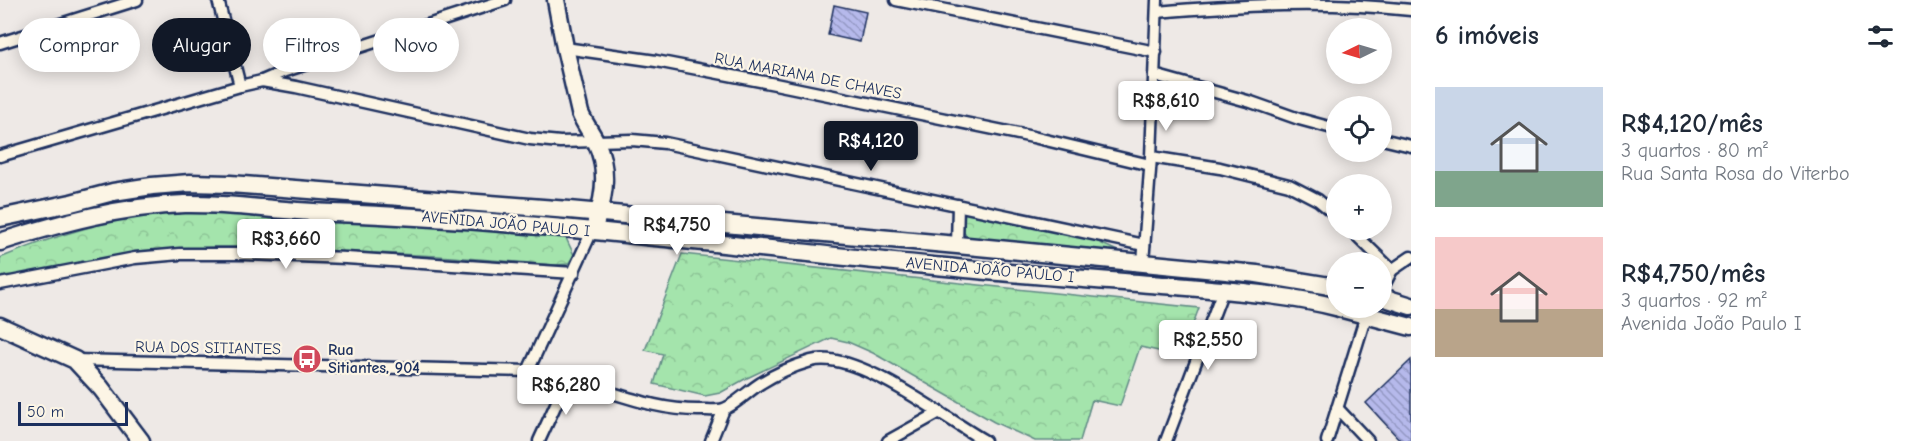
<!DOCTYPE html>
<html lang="pt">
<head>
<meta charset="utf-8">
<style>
	body { margin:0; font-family:"Comic Neue",sans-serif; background:#f6f6f7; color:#1f2937; height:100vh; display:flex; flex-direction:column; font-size:22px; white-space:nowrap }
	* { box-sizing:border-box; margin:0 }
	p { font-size:20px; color:#747a83 }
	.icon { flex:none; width:33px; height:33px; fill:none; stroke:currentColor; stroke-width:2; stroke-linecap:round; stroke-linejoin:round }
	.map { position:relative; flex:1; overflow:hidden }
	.details { display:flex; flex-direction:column; background:#fff; width:510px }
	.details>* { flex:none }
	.guide { position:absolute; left:18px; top:18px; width:570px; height:54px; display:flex; gap:12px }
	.needle { width:39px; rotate:265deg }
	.tools { position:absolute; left:1326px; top:18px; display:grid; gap:12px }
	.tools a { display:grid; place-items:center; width:66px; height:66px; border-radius:50%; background:#fff; box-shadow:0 3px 15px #0003; font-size:30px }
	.scale { position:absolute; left:18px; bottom:15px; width:110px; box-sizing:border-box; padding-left:6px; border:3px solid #1b2f5e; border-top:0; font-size:16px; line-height:21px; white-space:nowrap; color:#1b2f5e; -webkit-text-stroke:4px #fcf5e5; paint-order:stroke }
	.price { position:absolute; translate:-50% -51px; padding:0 14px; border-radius:6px; background:#fff; color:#222; font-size:20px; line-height:39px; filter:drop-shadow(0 2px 3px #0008) }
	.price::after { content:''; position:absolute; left:50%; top:36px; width:18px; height:14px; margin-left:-9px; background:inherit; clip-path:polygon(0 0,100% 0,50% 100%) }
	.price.current { background:#111827; color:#fff }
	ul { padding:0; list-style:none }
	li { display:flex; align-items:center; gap:18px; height:150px; padding:0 24px }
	li span { display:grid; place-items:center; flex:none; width:168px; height:120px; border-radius:0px; color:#555 }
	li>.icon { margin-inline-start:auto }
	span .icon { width:72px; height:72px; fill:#fffc; stroke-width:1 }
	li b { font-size:26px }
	h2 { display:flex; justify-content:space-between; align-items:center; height:72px; padding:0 24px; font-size:26px }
	.pill { padding:0 21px; border-radius:27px; background:#fff; box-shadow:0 3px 15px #0003; font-size:21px; line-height:54px }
	.pill.current { background:#111827; color:#fff }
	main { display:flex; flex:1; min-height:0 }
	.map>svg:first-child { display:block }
	.forest { fill:url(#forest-crowns); stroke:#608a85; stroke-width:1.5 }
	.building { fill:url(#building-back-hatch); stroke:#1b2f5e; stroke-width:1.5 }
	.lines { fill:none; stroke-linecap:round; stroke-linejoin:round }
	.street-casing { stroke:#1b2f5e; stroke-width:15 }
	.secondary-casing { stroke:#1b2f5e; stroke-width:21 }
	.street { stroke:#fcf5e5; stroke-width:10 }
	.secondary { stroke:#fcf5e5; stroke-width:16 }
	.labels { text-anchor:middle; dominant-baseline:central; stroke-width:4.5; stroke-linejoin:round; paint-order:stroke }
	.street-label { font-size:16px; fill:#1b2f5e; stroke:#fcf5e5 }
	.poi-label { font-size:16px; font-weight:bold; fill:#1b2f5e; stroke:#fcf5e5; text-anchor:start }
</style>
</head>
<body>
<main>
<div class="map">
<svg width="1411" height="441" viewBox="0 0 1411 441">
	<defs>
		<pattern id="forest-crowns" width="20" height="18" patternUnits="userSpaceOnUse" patternTransform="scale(1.5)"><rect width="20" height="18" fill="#a4e4ac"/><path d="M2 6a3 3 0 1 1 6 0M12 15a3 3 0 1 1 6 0" fill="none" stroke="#8dc496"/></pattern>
		<pattern id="building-back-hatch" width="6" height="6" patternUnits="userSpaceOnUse" patternTransform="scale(1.5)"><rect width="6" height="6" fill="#b6b9eb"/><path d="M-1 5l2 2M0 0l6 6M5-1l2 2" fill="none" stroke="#9397c2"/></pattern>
	</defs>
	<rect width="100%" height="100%" fill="#eee9e6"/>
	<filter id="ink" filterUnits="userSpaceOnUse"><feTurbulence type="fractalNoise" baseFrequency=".0167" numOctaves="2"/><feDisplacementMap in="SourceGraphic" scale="12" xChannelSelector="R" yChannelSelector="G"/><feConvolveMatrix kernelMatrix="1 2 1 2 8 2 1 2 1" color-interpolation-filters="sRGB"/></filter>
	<g filter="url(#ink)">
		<g class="forest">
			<path d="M953,208l143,33 47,22 -172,-16z"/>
			<path d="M203,212l195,10 167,14 9,19 -6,9 -13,1 -117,-9 -185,-9h-39l-77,5 -137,28v-22c51,-21 106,-39 161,-44 14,-2 28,-1 42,-2z"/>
			<path d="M682,254l517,54 -18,48 -41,-9 -20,59 -28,-6 -12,41h-45l-41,-19 -121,-69 -25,-11 -17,-4 -86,41 -25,14 -15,3 -51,-12 9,-30 -18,-4z"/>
		</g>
		<g class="building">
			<path d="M834,5l32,7 -6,30 -32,-7z"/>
			<path d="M1411,360v81h-10l-35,-38z"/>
		</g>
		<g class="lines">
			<g class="street-casing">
				<g id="street">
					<path d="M218,0l22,86"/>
					<path d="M896,0l260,52"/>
					<path d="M1157,12c84,-7 169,-11 254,-2"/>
					<path d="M0,43l137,-43"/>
					<path d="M565,48l91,13 119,23 258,53 117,28"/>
					<path d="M1154,75l97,27 48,17 37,10"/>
					<path d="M262,81l34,6 234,52 30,3 72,-2 33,3 479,102"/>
					<path d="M1382,139l29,7"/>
					<path d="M0,156l240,-70 22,-5 23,-10 220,-71"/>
					<path d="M1151,157l69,11 69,17 29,15 18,15"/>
					<path d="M1351,230l41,40"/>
					<path d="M957,245l1,-40"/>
					<path d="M1143,263l8,-106 6,-157"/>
					<path d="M0,284l135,-26 45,-4h64l102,4 228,15"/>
					<path d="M1382,289l10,-19 19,-13"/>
					<path d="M75,360l453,11c13,3 27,5 40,9 45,11 86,31 133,30 7,0 16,1 23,-1 9,-3 27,-20 37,-26 14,-9 33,-17 50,-22 44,-13 135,58 174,80"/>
					<path d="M528,371l64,-140"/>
					<path d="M1337,408l31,33"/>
					<path d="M539,441l28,-61"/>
					<path d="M711,441l13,-32"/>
					<path d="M888,441l52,-29"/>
					<path d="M1166,441l57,-151"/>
					<path d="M1327,441l36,-116 8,-17"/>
				</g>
			</g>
			<g class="secondary-casing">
				<g id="secondary">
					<path d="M556,0l9,48 15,65c4,10 11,19 16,29 12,25 9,54 0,79"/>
					<path d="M0,218l71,-15 42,-11 39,-6 38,-3 40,1 339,26 388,35 300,29 79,13"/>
					<path d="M0,242c60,-19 122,-36 185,-38 50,-1 99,8 148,9 206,7 409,35 613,54 77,8 153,13 230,19 53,5 109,8 160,21"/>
					<path d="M1382,297l29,9"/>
					<path d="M1339,308l72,19"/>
					<path d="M0,326l75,34 26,28 40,53"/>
				</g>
			</g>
			<use href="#street" class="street"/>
			<use href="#secondary" class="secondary"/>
		</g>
	</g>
	<defs>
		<g id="bus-disc" transform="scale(1.5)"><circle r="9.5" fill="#d1495b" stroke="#fcf5e5"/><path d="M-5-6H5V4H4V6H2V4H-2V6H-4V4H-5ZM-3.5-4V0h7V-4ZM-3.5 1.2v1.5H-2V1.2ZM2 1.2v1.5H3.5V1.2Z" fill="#fff"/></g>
	</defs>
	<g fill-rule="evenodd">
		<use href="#bus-disc" x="307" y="359"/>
	</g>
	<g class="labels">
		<g class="street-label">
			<text transform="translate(808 76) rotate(11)">RUA MARIANA DE CHAVES</text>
			<text transform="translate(506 224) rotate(5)">AVENIDA JOÃO PAULO I</text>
			<text transform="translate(990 270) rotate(5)">AVENIDA JOÃO PAULO I</text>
			<text transform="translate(208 348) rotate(1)">RUA DOS SITIANTES</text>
		</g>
		<g class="poi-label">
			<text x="328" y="350">Rua<tspan x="328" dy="18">Sitiantes, 904</tspan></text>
		</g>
	</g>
</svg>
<div class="tools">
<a><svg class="needle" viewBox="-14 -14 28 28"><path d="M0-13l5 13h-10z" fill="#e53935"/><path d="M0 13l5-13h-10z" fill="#747a83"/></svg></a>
<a><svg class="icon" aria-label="locate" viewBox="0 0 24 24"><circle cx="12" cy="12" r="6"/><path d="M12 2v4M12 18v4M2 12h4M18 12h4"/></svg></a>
<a>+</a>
<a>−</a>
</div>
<div class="scale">50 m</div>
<b class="price" style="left:1166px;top:132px">R$8,610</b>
<b class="price current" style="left:871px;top:172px">R$4,120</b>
<b class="price" style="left:677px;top:256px">R$4,750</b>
<b class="price" style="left:286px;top:270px">R$3,660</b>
<b class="price" style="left:1208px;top:371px">R$2,550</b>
<b class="price" style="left:566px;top:416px">R$6,280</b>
<div class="guide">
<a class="pill">Comprar</a>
<a class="pill current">Alugar</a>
<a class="pill">Filtros</a>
<a class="pill">Novo</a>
</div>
</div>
<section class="details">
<h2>6 imóveis<svg class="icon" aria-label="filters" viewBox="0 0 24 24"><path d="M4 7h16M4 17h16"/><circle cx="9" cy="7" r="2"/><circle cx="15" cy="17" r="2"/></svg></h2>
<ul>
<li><span style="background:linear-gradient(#c9d6e8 70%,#7fa58c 0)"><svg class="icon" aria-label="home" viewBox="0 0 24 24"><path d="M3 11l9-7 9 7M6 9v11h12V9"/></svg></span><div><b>R$4,120/mês</b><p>3 quartos · 80 m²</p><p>Rua Santa Rosa do Viterbo</p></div></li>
<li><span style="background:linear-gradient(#f6c9c9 60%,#b9a48a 0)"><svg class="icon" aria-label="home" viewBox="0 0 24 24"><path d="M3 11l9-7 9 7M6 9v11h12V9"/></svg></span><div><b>R$4,750/mês</b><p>3 quartos · 92 m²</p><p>Avenida João Paulo I</p></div></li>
</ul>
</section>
</main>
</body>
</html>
